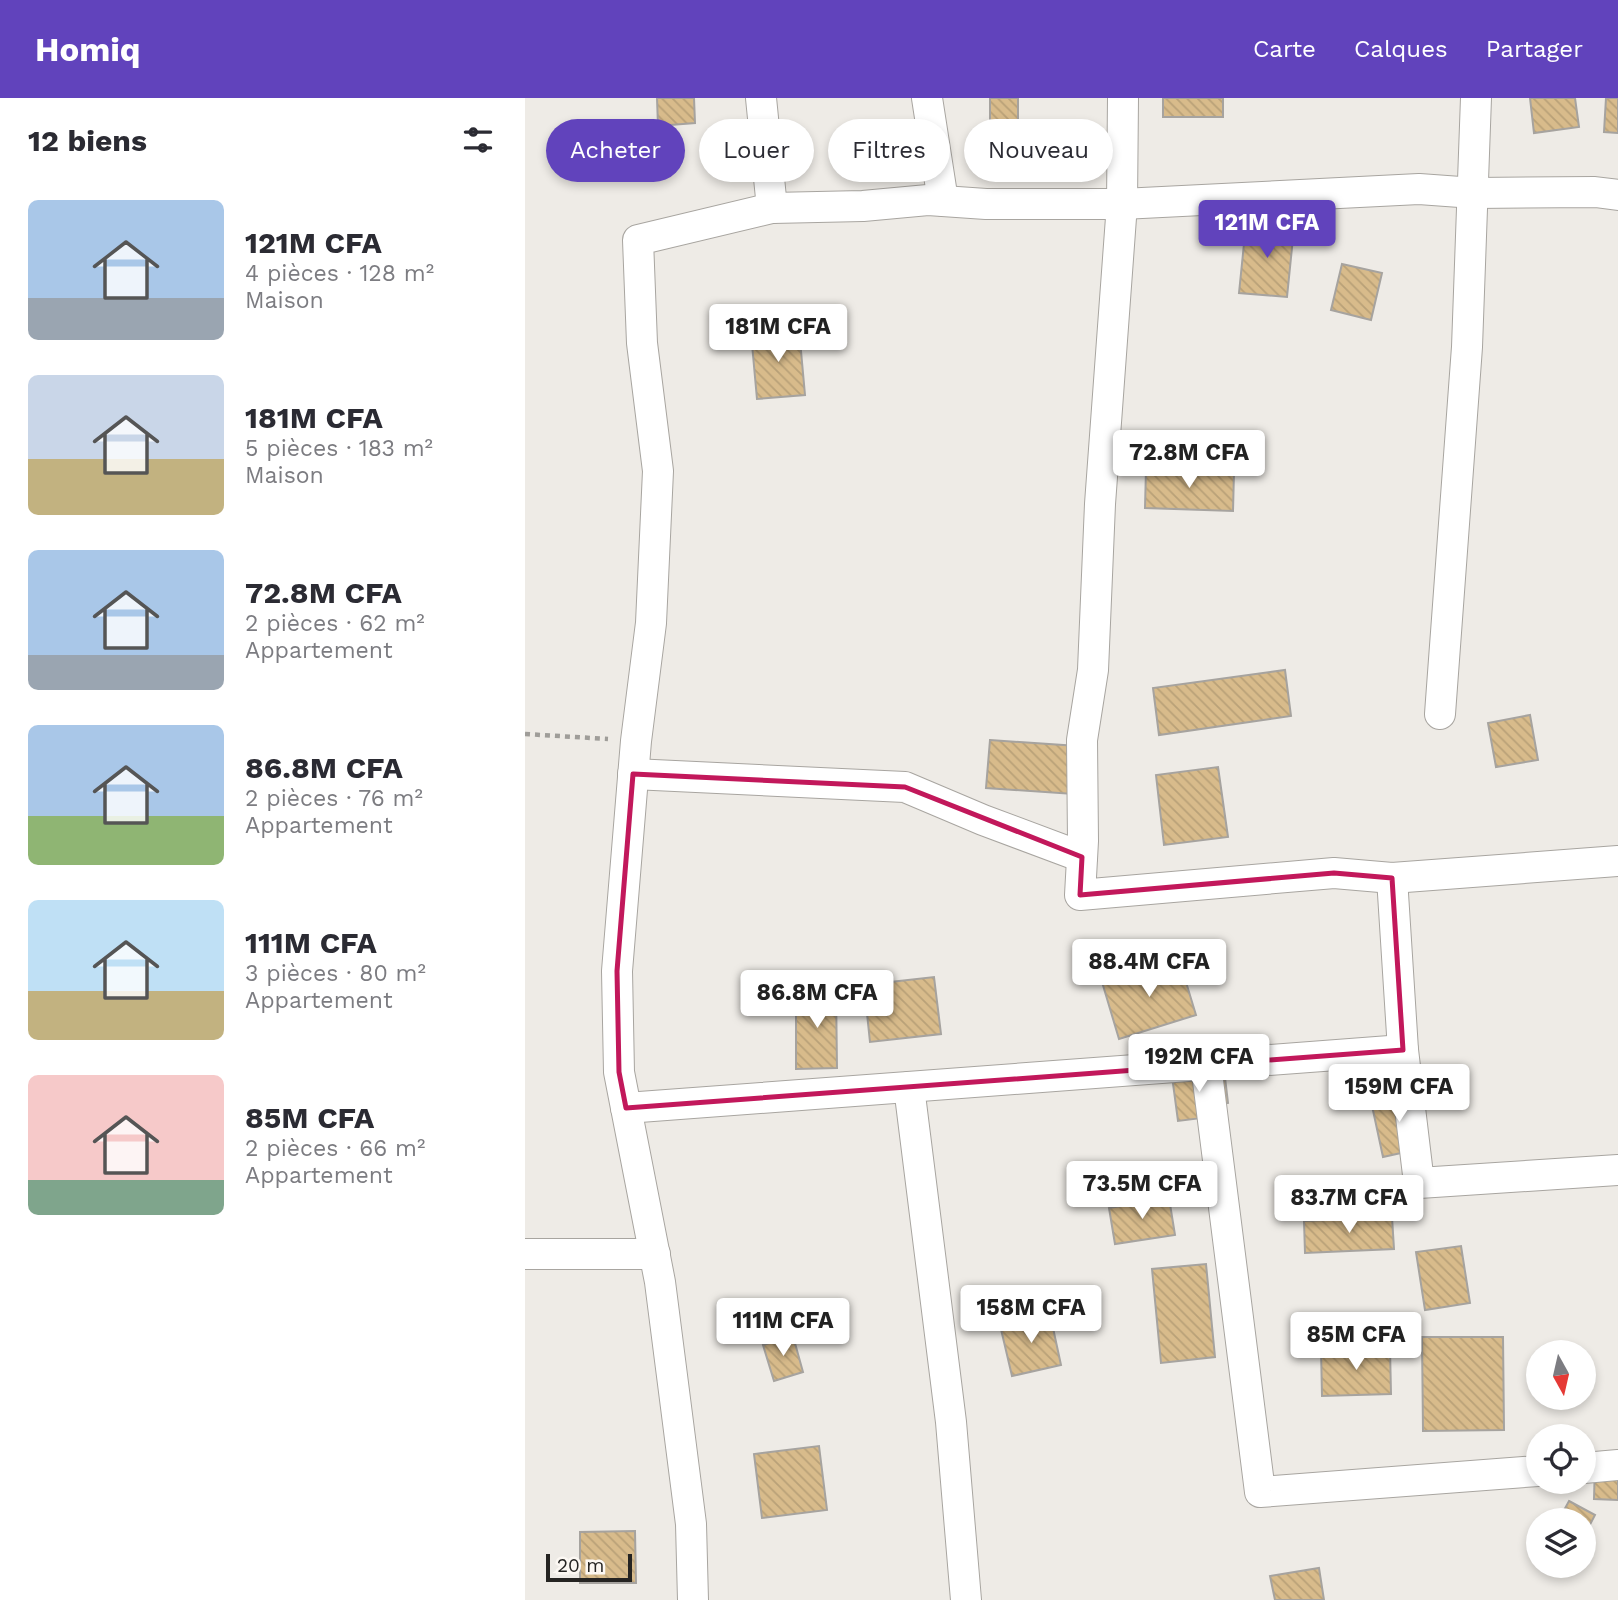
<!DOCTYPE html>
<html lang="fr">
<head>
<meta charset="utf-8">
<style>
	body { margin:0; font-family:"Work Sans",sans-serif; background:#f2f2f3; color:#2b2b33; height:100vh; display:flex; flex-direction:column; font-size:26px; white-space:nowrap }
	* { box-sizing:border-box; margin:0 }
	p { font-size:23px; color:#7c7c81 }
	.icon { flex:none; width:38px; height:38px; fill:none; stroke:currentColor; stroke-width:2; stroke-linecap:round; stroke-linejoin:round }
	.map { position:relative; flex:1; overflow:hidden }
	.sheet { display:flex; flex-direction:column; background:#fff; width:525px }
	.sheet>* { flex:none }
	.guide { position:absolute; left:21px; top:21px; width:665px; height:63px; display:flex; gap:14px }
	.needle { width:46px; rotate:172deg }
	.tools { position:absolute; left:1001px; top:1242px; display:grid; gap:14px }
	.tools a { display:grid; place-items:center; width:70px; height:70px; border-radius:50%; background:#fff; box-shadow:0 4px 10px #0003; font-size:35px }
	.scale { position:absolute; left:21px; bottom:18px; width:86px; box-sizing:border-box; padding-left:7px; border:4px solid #252422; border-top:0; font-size:19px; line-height:24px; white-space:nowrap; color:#252422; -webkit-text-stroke:5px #fcf8f3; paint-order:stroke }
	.price { position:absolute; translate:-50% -60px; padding:0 16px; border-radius:7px; background:#fff; color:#222; font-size:23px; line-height:46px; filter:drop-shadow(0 2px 4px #0008) }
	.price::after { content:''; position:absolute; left:50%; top:42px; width:21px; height:16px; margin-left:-10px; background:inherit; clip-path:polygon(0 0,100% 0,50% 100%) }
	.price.on { background:#6143bc; color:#fff }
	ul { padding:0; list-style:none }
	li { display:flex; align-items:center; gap:21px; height:175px; padding:0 28px }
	li span { display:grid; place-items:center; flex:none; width:196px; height:140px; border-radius:10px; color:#555 }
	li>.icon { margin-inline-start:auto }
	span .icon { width:84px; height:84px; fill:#fffc; stroke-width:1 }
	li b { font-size:30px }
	h2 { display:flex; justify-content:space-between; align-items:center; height:84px; padding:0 28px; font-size:30px }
	.tag { padding:0 24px; border-radius:32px; background:#fff; box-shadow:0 4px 10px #0003; font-size:24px; line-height:63px }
	.tag.on { background:#6143bc; color:#fff }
	header { display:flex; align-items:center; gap:42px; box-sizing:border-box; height:98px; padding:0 35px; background:#6143bc; color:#fff }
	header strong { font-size:33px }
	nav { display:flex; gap:38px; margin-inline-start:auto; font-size:24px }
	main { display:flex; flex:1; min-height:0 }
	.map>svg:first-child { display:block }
	.building { fill:url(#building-back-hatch); stroke:#a6a39f; stroke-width:2 }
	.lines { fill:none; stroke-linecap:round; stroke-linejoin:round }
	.minor-casing { stroke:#a8a5a0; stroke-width:32 }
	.path { stroke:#9f9d99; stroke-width:4.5; stroke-dasharray:5 5; stroke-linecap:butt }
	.minor { stroke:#fff; stroke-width:30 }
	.marked { fill:none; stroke:#c2185b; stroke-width:5; stroke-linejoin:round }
</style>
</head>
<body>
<header>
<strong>Homiq</strong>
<nav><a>Carte</a><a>Calques</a><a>Partager</a></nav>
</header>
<main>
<section class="sheet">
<h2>12 biens<svg class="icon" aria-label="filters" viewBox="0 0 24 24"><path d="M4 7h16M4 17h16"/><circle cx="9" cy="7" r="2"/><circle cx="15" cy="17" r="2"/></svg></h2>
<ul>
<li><span style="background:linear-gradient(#a9c7e8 70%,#9aa5b1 0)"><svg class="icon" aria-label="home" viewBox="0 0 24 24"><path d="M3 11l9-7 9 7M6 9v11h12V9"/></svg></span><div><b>121M CFA</b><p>4 pièces · 128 m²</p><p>Maison</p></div></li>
<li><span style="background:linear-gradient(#c9d6e8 60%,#c2b280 0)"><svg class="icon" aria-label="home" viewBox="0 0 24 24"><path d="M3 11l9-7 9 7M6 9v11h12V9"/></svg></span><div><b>181M CFA</b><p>5 pièces · 183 m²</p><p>Maison</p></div></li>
<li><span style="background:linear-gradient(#a9c7e8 75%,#9aa5b1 0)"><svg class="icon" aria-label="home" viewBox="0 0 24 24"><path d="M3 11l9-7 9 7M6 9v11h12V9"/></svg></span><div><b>72.8M CFA</b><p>2 pièces · 62 m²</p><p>Appartement</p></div></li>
<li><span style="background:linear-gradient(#a9c7e8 65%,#8fb573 0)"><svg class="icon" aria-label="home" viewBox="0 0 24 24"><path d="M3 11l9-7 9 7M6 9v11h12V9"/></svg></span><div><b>86.8M CFA</b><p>2 pièces · 76 m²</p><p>Appartement</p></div></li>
<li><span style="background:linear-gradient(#bfe0f5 65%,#c2b280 0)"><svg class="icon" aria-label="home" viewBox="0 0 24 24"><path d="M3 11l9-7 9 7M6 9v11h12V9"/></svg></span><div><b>111M CFA</b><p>3 pièces · 80 m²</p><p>Appartement</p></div></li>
<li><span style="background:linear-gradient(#f6c9c9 75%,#7fa58c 0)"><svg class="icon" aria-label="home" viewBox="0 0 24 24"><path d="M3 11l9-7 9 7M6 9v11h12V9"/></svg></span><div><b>85M CFA</b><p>2 pièces · 66 m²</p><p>Appartement</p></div></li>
</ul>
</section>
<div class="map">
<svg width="1093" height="1502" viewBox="0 0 1093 1502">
	<defs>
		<pattern id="building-back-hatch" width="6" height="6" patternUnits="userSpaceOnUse" patternTransform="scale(1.75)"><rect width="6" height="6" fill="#d8bb8b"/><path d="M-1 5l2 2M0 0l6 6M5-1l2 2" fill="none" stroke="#b9a178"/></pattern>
	</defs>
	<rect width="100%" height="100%" fill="#eeebe6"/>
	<g class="building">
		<path d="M132,0h37l1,25 -37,3z"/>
		<rect x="465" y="0" width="28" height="67"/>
		<rect x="638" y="0" width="60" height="19"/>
		<path d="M1005,0h45l4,29 -45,6z"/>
		<path d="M1081,0h12v35l-14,-1z"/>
		<path d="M721,126l48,4 -7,69 -48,-4z"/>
		<path d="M817,166l40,9 -11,47 -40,-10z"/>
		<path d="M274,231l6,66 -48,4 -6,-66z"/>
		<path d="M621,371l88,3 -1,39 -88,-3z"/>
		<path d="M760,572l6,46 -132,19 -6,-47z"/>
		<path d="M1005,617l8,45 -42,7 -8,-44z"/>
		<path d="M465,642l102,7 -4,48 -102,-7z"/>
		<path d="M693,669l10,70 -64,8 -8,-70z"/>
		<path d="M654,861l17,56 -77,24 -17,-57z"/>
		<path d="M409,879l7,57 -71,8 -6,-57z"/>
		<path d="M311,890l1,80 -41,1v-74z"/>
		<path d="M699,971l4,34 -20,3 2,11 -32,4 -6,-45z"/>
		<path d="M891,994l12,55 -45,10 -12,-56z"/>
		<path d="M644,1100l6,37 -60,9 -6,-36z"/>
		<path d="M867,1119l2,32 -89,4 -1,-32z"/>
		<path d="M936,1148l9,57 -45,7 -9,-58z"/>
		<path d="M681,1166l9,93 -54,6 -9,-94z"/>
		<path d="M525,1216l11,51 -49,11 -12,-51z"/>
		<path d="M268,1238l10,36 -29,9 -11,-36z"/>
		<path d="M897,1239h81l1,93 -81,1z"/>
		<path d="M865,1250l1,46 -69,2 -1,-47z"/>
		<path d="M294,1348l8,64 -65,8 -8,-64z"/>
		<path d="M1070,1365h23v37l-24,-1z"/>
		<path d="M1044,1403l26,14 -11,21v-15h-26z"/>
		<path d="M110,1433l1,52h-56v-51z"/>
		<path d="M794,1470l5,32h-49l-5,-24z"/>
	</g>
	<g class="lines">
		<g class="minor-casing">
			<g id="minor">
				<path d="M236,0l11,110"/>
				<path d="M402,0l16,103"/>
				<path d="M598,0l-1,106 -22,300 -7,166 -11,70 1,101 -3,54 254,-22 58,5 226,-17"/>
				<path d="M915,616l27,-367 9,-249"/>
				<path d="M108,676l272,13 78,33 99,37"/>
				<path d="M867,780l11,172 16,133 199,-13"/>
				<path d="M681,967l54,427 278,-21"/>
				<path d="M384,989l42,335 15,178"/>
				<path d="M101,1010l777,-58"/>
				<path d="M0,1156h130"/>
				<path d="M1059,1370l34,-3"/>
				<path d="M168,1502l-2,-76 -31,-242 -41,-210 -2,-101 19,-230 15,-118 7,-152 -16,-128 -4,-103 134,-32 91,-2 65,-6 58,4h136l297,-15 55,4 121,-1 23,3"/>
			</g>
		</g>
		<path class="path" d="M0,636l83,5"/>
		<use href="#minor" class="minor"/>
	</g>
	<path class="marked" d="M108,676l272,13 177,70 -2,38 254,-22 58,5 11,172 -777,58 -7,-36 -2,-101z"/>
</svg>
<div class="tools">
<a><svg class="needle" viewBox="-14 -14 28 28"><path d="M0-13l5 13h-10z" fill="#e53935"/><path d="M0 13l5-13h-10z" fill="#7c7c81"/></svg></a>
<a><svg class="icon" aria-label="locate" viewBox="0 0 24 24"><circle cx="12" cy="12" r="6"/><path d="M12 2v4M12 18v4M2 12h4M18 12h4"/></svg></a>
<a><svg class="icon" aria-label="layers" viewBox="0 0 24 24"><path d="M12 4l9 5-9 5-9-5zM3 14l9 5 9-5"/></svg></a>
</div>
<div class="scale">20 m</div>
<b class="price on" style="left:742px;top:162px">121M CFA</b>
<b class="price" style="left:253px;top:266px">181M CFA</b>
<b class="price" style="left:664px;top:392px">72.8M CFA</b>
<b class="price" style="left:624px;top:901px">88.4M CFA</b>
<b class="price" style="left:292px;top:932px">86.8M CFA</b>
<b class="price" style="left:674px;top:996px">192M CFA</b>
<b class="price" style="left:874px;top:1026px">159M CFA</b>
<b class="price" style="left:617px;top:1123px">73.5M CFA</b>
<b class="price" style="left:824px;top:1137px">83.7M CFA</b>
<b class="price" style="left:506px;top:1247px">158M CFA</b>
<b class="price" style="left:258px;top:1260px">111M CFA</b>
<b class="price" style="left:831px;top:1274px">85M CFA</b>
<div class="guide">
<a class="tag on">Acheter</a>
<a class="tag">Louer</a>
<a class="tag">Filtres</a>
<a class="tag">Nouveau</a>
</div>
</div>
</main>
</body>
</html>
